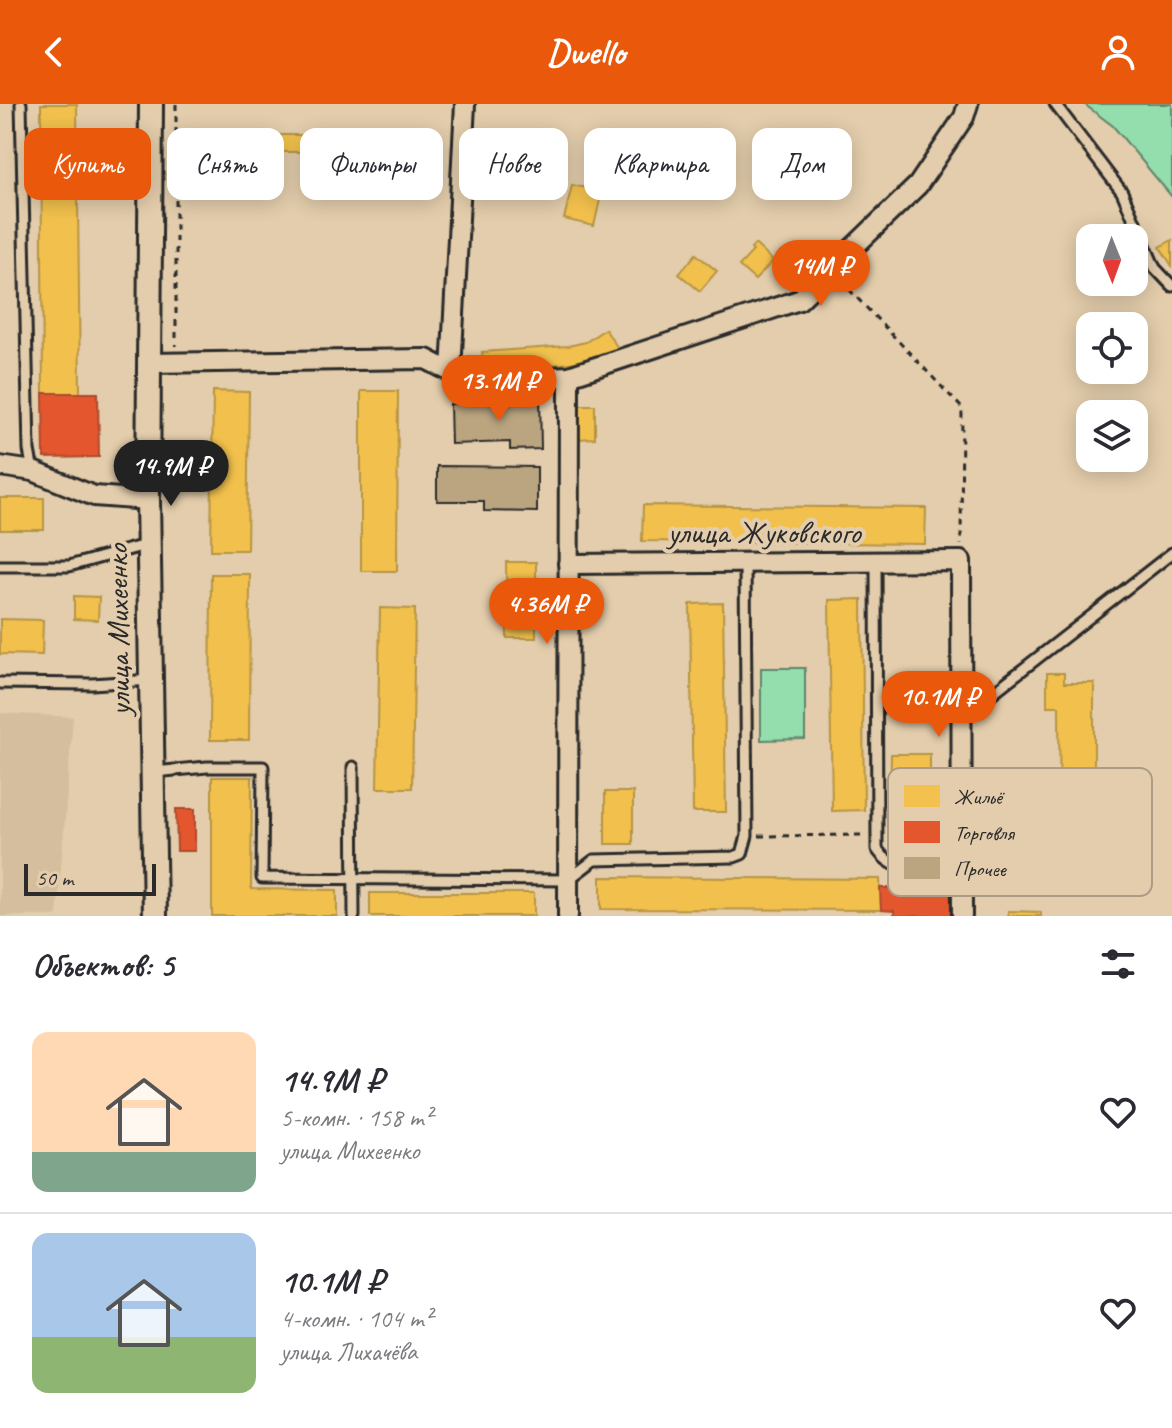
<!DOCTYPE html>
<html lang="ru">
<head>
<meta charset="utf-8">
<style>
	body { margin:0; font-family:Caveat,sans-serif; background:#f7f7f7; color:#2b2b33; height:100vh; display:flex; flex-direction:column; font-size:30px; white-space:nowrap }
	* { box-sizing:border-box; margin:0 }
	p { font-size:26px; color:#7c7c81 }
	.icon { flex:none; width:44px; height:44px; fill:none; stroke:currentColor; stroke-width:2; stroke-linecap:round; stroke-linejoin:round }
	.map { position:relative; height:812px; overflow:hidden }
	.sheet { display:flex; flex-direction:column; background:#fff; flex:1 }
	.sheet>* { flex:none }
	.banner { position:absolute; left:24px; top:24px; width:1124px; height:72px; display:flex; gap:16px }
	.needle { width:52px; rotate:179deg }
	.buttons { position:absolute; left:1076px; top:120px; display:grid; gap:16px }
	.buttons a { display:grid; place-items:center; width:72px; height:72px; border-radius:16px; background:#fff; box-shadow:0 4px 20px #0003; font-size:40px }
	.scale { position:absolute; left:24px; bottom:20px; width:132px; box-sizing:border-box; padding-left:8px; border:4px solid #2b2b2b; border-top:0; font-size:22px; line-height:28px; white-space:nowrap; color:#2b2b2b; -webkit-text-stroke:6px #e3cdac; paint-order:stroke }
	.price { position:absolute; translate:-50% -68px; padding:0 18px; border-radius:28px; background:#ea580c; color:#fff; font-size:26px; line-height:52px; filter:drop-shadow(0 2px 4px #0008) }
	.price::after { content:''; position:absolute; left:50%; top:48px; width:24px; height:18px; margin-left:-12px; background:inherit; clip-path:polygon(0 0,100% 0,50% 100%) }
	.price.selected { background:#222; color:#fff }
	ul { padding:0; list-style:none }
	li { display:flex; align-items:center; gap:24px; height:200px; padding:0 32px }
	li+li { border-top:2px solid #e1e1e2 }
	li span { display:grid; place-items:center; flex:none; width:224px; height:160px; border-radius:16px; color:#555 }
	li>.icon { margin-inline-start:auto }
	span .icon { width:96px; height:96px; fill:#fffc; stroke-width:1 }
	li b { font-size:34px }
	h2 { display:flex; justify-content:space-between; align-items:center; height:96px; padding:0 32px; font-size:34px }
	.pill { padding:0 28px; border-radius:16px; background:#fff; box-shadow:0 4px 20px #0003; font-size:28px; line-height:72px }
	.pill.selected { background:#ea580c; color:#fff }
	header { display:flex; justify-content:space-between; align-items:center; height:104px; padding:0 32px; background:#ea580c; color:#fff; font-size:36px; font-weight:800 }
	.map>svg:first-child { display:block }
	.built { fill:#d4be9d }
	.green { fill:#94ddad; stroke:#60846c; stroke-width:2 }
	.homes { fill:#f2c14e; stroke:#b69444; stroke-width:2 }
	.shops { fill:#e4572e; stroke:#ac4a2d; stroke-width:2 }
	.building { fill:#bba580; stroke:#2b2b2b; stroke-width:2 }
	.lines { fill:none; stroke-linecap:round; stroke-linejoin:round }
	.service-casing { stroke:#2b2b2b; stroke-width:15 }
	.minor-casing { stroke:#2b2b2b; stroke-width:24 }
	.tertiary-casing { stroke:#2b2b2b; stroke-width:28 }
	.path { stroke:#2b2b2b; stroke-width:3; stroke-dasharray:6 6; stroke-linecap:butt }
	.service { stroke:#e3cdac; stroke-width:9 }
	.minor { stroke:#e3cdac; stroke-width:18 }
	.tertiary { stroke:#e3cdac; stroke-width:22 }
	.labels { text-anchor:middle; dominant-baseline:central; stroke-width:8; stroke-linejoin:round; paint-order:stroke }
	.street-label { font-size:32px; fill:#2b2b2b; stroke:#e3cdac }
	.key { fill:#e3cdac; stroke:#ac9c85; stroke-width:2 }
	.key-label { font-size:22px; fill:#2b2b2b }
</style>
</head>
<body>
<header><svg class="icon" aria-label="back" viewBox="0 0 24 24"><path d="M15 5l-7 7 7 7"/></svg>Dwello<svg class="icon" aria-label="person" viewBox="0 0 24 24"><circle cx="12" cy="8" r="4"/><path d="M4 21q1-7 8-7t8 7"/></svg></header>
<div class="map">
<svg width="1172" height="812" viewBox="0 0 1172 812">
	<rect width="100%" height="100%" fill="#e3cdac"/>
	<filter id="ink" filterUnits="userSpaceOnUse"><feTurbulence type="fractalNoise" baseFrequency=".0125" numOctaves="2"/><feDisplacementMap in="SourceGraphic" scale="16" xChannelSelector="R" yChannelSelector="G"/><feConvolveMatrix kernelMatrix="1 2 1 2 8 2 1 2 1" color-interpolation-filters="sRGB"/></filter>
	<g filter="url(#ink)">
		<path class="built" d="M0,609l73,4 -16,199h-57z"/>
		<g class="green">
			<path d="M1084,0h88v93l-59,-71z"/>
			<path d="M761,564h44v71l-44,1z"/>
		</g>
		<g class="homes">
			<path d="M41,0h36l3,289h-37z"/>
			<path d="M800,30l16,5 -6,18 -16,-5z"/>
			<path d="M279,31h22v17h-23z"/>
			<path d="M572,81l30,6 -8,35 -30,-7z"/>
			<path d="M1172,136v26l-12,-19z"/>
			<path d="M755,140l18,17 -18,19 -16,-14 14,-15 -2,-2z"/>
			<path d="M696,150l21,17 -17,20 -21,-17z"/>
			<path d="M605,225l15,22 -27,9 -59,7 -51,-2 -1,-13 86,-6 18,-4z"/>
			<path d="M213,287l36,1 -2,158h-36z"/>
			<path d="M361,287h37l-1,180h-36z"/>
			<path d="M576,301h19v33l-17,1z"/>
			<rect x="0" y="394" width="44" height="32"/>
			<path d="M643,401l283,3 -1,36 -283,-3z"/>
			<path d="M506,458h30v76h-29z"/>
			<path d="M211,470h39l-1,166h-39z"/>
			<path d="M74,492l25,1 -1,23 -24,-1z"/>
			<path d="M862,495l2,211 -32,1 -3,-211z"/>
			<path d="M723,499l3,209h-33l-3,-208z"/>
			<path d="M380,504l35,1 -3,179h-35z"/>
			<path d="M0,515l43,1 -1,35 -42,-1z"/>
			<path d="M1047,569h17v10h30v193h-29v10h-19v-32h14l-1,-148h-12z"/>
			<path d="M891,650h39v56h-40z"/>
			<path d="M212,673h40l-1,112 86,1v26h-125z"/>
			<rect x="605" y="688" width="28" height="52"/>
			<path d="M601,773l279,2 1,31 -280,-1z"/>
			<rect x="370" y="789" width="164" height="23"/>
			<path d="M1008,807l33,1v4h-33z"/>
		</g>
		<g class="shops">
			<path d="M43,289h55l1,64 -55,1z"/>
			<path d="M176,705h19v42h-18z"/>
			<path d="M951,777v35h-57v-5l-13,-1 -1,-22h12v-6z"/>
		</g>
		<g class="building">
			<path d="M540,290l1,55 -31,1v-8l-59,2 -1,-40 60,-2 -1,-7z"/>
			<path d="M437,362l100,1v45l-53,-1v-10h-47z"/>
		</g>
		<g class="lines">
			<g class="service-casing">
				<g id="service">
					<path d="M21,0l8,346 4,21"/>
					<path d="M1055,0l67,88 33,76 17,18"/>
					<path d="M876,457l1,288c18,28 53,21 83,22"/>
					<path d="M0,462h69l80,-22"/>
					<path d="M0,579l92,1 59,-4"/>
					<path d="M963,612l209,-163"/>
					<path d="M353,663l1,149"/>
					<path d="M154,668l53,-5h56l-1,111 306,2 26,-20 140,-3 8,-3 5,-18 -2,-274"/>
				</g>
			</g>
			<g class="minor-casing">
				<g id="minor">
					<path d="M149,259l277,-4 25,13 58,7 60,-3 230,-76 119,-115 46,-68 4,-13"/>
					<path d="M451,268l14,-268"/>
					<path d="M0,362l33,5 61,25 54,4"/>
					<path d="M568,460l393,-3 1,355"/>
					<path d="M568,812l1,-540"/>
				</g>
			</g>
			<g class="tertiary-casing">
				<path id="tertiary" d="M151,0l-3,396 7,416"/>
			</g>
			<g class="path">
				<path d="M176,0v242"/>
				<path d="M841,177l121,127 -1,137"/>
				<path d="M759,732l105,-1"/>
			</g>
			<use href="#service" class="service"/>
			<use href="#minor" class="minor"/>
			<use href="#tertiary" class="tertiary"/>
		</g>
	</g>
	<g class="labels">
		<g class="street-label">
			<text x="764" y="428">улица Жуковского</text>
			<text transform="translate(118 526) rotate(-91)">улица Михеенко</text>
		</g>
	</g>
	<rect x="888" y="664" width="264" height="128" rx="12" class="key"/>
	<rect x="904" y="681" width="36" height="22" fill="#f2c14e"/>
	<rect x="904" y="717" width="36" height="22" fill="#e4572e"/>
	<rect x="904" y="753" width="36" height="22" fill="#bba580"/>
	<g class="key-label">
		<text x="954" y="700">Жильё</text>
		<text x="954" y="736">Торговля</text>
		<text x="954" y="772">Прочее</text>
	</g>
</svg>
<div class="buttons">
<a><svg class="needle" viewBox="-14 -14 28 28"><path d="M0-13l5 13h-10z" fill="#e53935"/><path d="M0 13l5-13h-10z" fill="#7c7c81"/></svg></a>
<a><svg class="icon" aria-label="locate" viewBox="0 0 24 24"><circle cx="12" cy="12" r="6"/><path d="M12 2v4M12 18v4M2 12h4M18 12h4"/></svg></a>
<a><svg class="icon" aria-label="layers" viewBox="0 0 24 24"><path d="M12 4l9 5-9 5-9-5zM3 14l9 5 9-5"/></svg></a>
</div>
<div class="scale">50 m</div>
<b class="price" style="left:821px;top:204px">14M ₽</b>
<b class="price" style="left:499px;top:319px">13.1M ₽</b>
<b class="price selected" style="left:171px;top:404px">14.9M ₽</b>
<b class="price" style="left:547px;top:542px">4.36M ₽</b>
<b class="price" style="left:939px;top:635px">10.1M ₽</b>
<div class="banner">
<a class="pill selected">Купить</a>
<a class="pill">Снять</a>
<a class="pill">Фильтры</a>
<a class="pill">Новое</a>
<a class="pill">Квартира</a>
<a class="pill">Дом</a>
</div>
</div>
<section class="sheet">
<h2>Объектов: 5<svg class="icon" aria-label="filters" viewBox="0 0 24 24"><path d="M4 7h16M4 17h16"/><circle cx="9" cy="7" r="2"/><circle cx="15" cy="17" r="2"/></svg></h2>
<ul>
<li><span style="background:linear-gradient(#ffd9b3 75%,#7fa58c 0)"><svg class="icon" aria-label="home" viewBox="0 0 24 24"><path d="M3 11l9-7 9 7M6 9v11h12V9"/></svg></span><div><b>14.9M ₽</b><p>5-комн. · 158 m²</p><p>улица Михеенко</p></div><svg class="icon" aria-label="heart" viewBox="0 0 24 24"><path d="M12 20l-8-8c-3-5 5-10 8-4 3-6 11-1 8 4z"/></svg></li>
<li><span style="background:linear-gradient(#a9c7e8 65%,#8fb573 0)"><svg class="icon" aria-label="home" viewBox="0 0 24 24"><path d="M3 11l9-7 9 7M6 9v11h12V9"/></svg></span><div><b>10.1M ₽</b><p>4-комн. · 104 m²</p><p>улица Лихачёва</p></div><svg class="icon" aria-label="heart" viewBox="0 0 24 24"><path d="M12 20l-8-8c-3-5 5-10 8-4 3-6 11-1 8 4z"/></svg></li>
</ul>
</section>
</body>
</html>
